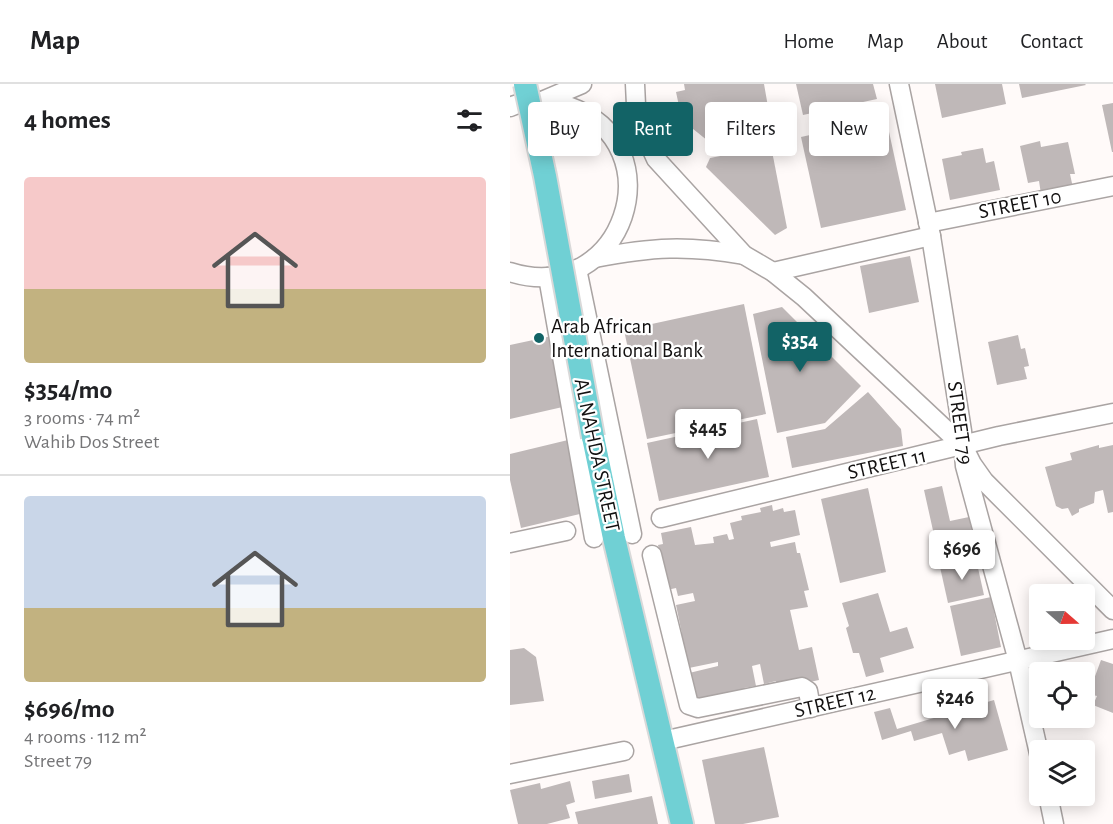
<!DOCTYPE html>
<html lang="en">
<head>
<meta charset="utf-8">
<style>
	body { margin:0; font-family:"Alegreya Sans",sans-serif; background:#f6f6f6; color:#202124; height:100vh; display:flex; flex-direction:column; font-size:22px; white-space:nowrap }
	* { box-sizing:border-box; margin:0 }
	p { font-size:20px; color:#757577 }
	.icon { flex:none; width:33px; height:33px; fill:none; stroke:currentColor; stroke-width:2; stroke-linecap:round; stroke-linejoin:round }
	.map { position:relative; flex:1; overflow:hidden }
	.sheet { display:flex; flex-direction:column; background:#fff; width:510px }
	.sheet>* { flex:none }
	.guide { position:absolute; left:18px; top:18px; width:495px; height:54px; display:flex; gap:12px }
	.needle { width:39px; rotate:110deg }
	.buttons { position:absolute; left:519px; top:500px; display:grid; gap:12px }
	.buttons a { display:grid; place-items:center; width:66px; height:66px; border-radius:6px; background:#fff; box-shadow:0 3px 15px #0003; font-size:30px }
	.price { position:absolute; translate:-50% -51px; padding:0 14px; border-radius:6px; background:#fff; color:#222; font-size:20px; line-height:39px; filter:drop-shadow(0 2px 3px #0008) }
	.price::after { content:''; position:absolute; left:50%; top:36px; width:18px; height:14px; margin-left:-9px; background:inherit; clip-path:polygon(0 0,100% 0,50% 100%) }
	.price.current { background:#126366; color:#fff }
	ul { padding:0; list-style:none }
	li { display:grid; align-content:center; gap:12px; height:318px; padding:0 24px }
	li+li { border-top:2px solid #e0e0e0 }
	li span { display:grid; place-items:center; height:186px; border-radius:6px; color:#555 }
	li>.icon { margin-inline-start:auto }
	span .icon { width:108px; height:108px; fill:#fffc; stroke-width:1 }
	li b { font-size:26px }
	h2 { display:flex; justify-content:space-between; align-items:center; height:72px; padding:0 24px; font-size:26px }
	.pill { padding:0 21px; border-radius:6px; background:#fff; box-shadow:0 3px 15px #0003; font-size:21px; line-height:54px }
	.pill.current { background:#126366; color:#fff }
	header { display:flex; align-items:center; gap:36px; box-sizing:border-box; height:84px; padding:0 30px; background:#fff; border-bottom:2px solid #e0e0e0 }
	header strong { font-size:28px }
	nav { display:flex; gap:33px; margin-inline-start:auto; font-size:21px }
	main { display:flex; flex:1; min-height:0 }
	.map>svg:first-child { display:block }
	.building { fill:#bfb8b8 }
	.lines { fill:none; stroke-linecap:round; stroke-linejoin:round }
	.minor-casing { stroke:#aaa4a3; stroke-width:21 }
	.major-casing { stroke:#d9d9d9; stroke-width:26 }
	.minor { stroke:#fff; stroke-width:18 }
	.major { stroke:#70d0d4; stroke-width:22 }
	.major-bridge-casing { stroke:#d9d9d9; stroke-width:26; stroke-linecap:butt }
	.major-bridge { stroke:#70d0d4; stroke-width:22 }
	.poi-dot { fill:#126366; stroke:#fff; stroke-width:2 }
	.labels { text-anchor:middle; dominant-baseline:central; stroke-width:4.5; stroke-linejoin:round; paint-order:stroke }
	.street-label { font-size:21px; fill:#121010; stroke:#fff }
	.poi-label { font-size:21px; fill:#121010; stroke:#fff; text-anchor:start }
</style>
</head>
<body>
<header>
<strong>Map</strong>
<nav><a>Home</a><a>Map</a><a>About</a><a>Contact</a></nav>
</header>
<main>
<section class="sheet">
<h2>4 homes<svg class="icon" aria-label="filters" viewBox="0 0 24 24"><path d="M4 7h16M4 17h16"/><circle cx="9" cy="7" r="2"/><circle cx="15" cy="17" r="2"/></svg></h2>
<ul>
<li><span style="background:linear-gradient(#f6c9c9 60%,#c2b280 0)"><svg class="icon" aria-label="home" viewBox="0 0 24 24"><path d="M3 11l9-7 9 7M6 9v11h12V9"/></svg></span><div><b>$354/mo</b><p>3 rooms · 74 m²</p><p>Wahib Dos Street</p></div></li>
<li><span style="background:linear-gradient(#c9d6e8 60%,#c2b280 0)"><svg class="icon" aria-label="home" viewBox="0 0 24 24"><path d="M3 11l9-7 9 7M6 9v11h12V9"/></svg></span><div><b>$696/mo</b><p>4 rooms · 112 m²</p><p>Street 79</p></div></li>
</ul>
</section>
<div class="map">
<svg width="603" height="740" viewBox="0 0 603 740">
	<rect width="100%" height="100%" fill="#fffaf9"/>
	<g class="building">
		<path d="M174,0h80l6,34 -10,2 2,10 -54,11 -26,-21 -6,-28 9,-2z"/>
		<path d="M286,0h77l4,15 -74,16z"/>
		<path d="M425,0h67l4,20 -64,14z"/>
		<path d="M509,0h66l1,1 -64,13z"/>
		<path d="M603,19v49h-1l-10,-47z"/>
		<path d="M376,34l20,92 -85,18 -20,-91z"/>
		<path d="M530,57l1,6 27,-5 7,32h-5l3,14 -32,6 -2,-13 -11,2 -8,-37z"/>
		<path d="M261,62l16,82 -12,7 -69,-68 4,-9z"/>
		<path d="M473,64l3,15 8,-2 6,29 -50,10 -8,-41 20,-4 -1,-3z"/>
		<path d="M400,172l9,46 -50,11 -9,-47z"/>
		<path d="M234,220l22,110 -119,25 -23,-109z"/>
		<path d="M272,223l79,79 -36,37 -48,10 -24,-119z"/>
		<path d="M508,251l3,14 4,-1 4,18 -5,1 3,12 -30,6 -9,-43z"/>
		<path d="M42,252l15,70 -57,13v-74z"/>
		<path d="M358,308l33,37 2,17 -111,22 -6,-31 39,-8z"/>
		<path d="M247,335l12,58 -110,24 -12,-58z"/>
		<path d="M58,356l16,73 -63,15 -11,-48v-26z"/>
		<path d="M589,361v3l14,-3v67l-5,1 -5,-23 -8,2 -1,11 -15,6v3l-7,4 -4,-8 -6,1 -6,-3 -11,-39 27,-7 -2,-7z"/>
		<path d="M432,402l8,35 19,-4 6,28 -37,8 -14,-63z"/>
		<path d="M358,404l18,84 -46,11 -19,-84z"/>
		<path d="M262,421l1,6 10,-3 1,4 11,-2 5,25 -30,7 1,5 24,-5 2,11h3l9,37 -5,1 4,16 -18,3 9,40 13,-3 7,33 -41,9 -2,-8 -12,3 -4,-20 -8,2 4,20 -12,2 1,5 -40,12 -2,-8 -12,3 -6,-26 33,-8v-4l-34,7 -7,-33 5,-2 -6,-29 19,-4 -2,-8 -15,3 -2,-8 -9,2 -9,-45 5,-1 -2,-11 30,-6 4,18 19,-2 -1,-6 14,-3 2,6 5,-1 -4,-16 12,-3 -1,-4 20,-4 -1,-4z"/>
		<path d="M466,475l8,36 -36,8 -8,-36z"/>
		<path d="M368,509l12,39 17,-5 7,21 -34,10 4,14 -18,5 -7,-24h-6l-7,-25 3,-2 -7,-23z"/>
		<path d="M481,513l10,50 -40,9 -11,-50z"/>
		<path d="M14,564l12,9 8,44 -34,4v-55z"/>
		<path d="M591,576l12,4v49l-20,-8 4,-9 -13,-3v-11l10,-3z"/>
		<path d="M571,580l2,8h-27l-1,-2z"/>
		<path d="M484,616l14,50 -40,11 -3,-11 -16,5 -7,-22 -28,8 -3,-10 -29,9 -8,-28 16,-4 7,21z"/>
		<path d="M254,663l15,70 -36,7h-28l-13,-64z"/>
		<path d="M119,690l3,18 -37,7 -3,-18z"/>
		<path d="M60,697l5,21 -9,3 4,13 -23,6h-29l-8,-34 30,-7 1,6z"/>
		<path d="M142,712l6,28h-80l-3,-12z"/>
	</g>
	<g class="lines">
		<g class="minor-casing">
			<g id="minor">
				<path d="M125,0l1,21 4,19 16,35 88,96 29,17 31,25 159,149 9,18 12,17 129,129"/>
				<path d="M389,0l32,152 31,195 3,35 53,195 22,97"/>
				<path d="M32,17l40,-17"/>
				<path d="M0,23c17,-8 40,-7 58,-1 110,38 55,202 -58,166"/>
				<path d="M418,139l185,-37"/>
				<path d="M85,174c57,-11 92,-13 149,-3"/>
				<path d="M67,185l55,265"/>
				<path d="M263,188l158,-36"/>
				<path d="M38,193l46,261"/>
				<path d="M151,434l338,-82 114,-23"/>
				<path d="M0,459l56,-12"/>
				<path d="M142,471l37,150 9,3 104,-21 6,4 3,17"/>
				<path d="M153,657l450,-102"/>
				<path d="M0,690l114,-23"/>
				<path d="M538,711l6,29"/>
			</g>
		</g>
		<g class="major-casing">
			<path id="major" d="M83,353l21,101 68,286"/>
		</g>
		<use href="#minor" class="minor"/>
		<use href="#major" class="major"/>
		<g class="major-bridge-casing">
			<path id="major-bridge" d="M15,0l20,92 48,261"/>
		</g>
		<use href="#major-bridge" class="major-bridge"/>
	</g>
	<circle class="poi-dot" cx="29" cy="254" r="6"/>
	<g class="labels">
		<g class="street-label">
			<text transform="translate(510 120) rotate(-11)">STREET 10</text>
			<text transform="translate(450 339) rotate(82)">STREET 79</text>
			<text transform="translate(87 371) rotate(78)">AL NAHDA STREET</text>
			<text transform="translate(377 380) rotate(-13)">STREET 11</text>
			<text transform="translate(325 618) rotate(-13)">STREET 12</text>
		</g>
		<g class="poi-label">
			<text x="41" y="242">Arab African<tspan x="41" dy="24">International Bank</tspan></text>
		</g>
	</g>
</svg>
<div class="buttons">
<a><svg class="needle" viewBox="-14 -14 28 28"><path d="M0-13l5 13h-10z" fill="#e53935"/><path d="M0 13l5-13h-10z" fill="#757577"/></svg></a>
<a><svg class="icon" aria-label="locate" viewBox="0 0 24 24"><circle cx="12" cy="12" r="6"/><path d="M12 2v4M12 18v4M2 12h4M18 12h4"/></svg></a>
<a><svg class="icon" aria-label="layers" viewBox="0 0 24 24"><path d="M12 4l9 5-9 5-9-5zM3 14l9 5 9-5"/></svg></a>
</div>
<b class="price current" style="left:290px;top:289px">$354</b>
<b class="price" style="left:198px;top:376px">$445</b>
<b class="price" style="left:452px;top:497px">$696</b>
<b class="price" style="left:445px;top:646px">$246</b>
<div class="guide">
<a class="pill">Buy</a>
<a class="pill current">Rent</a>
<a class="pill">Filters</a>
<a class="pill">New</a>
</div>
</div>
</main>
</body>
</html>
